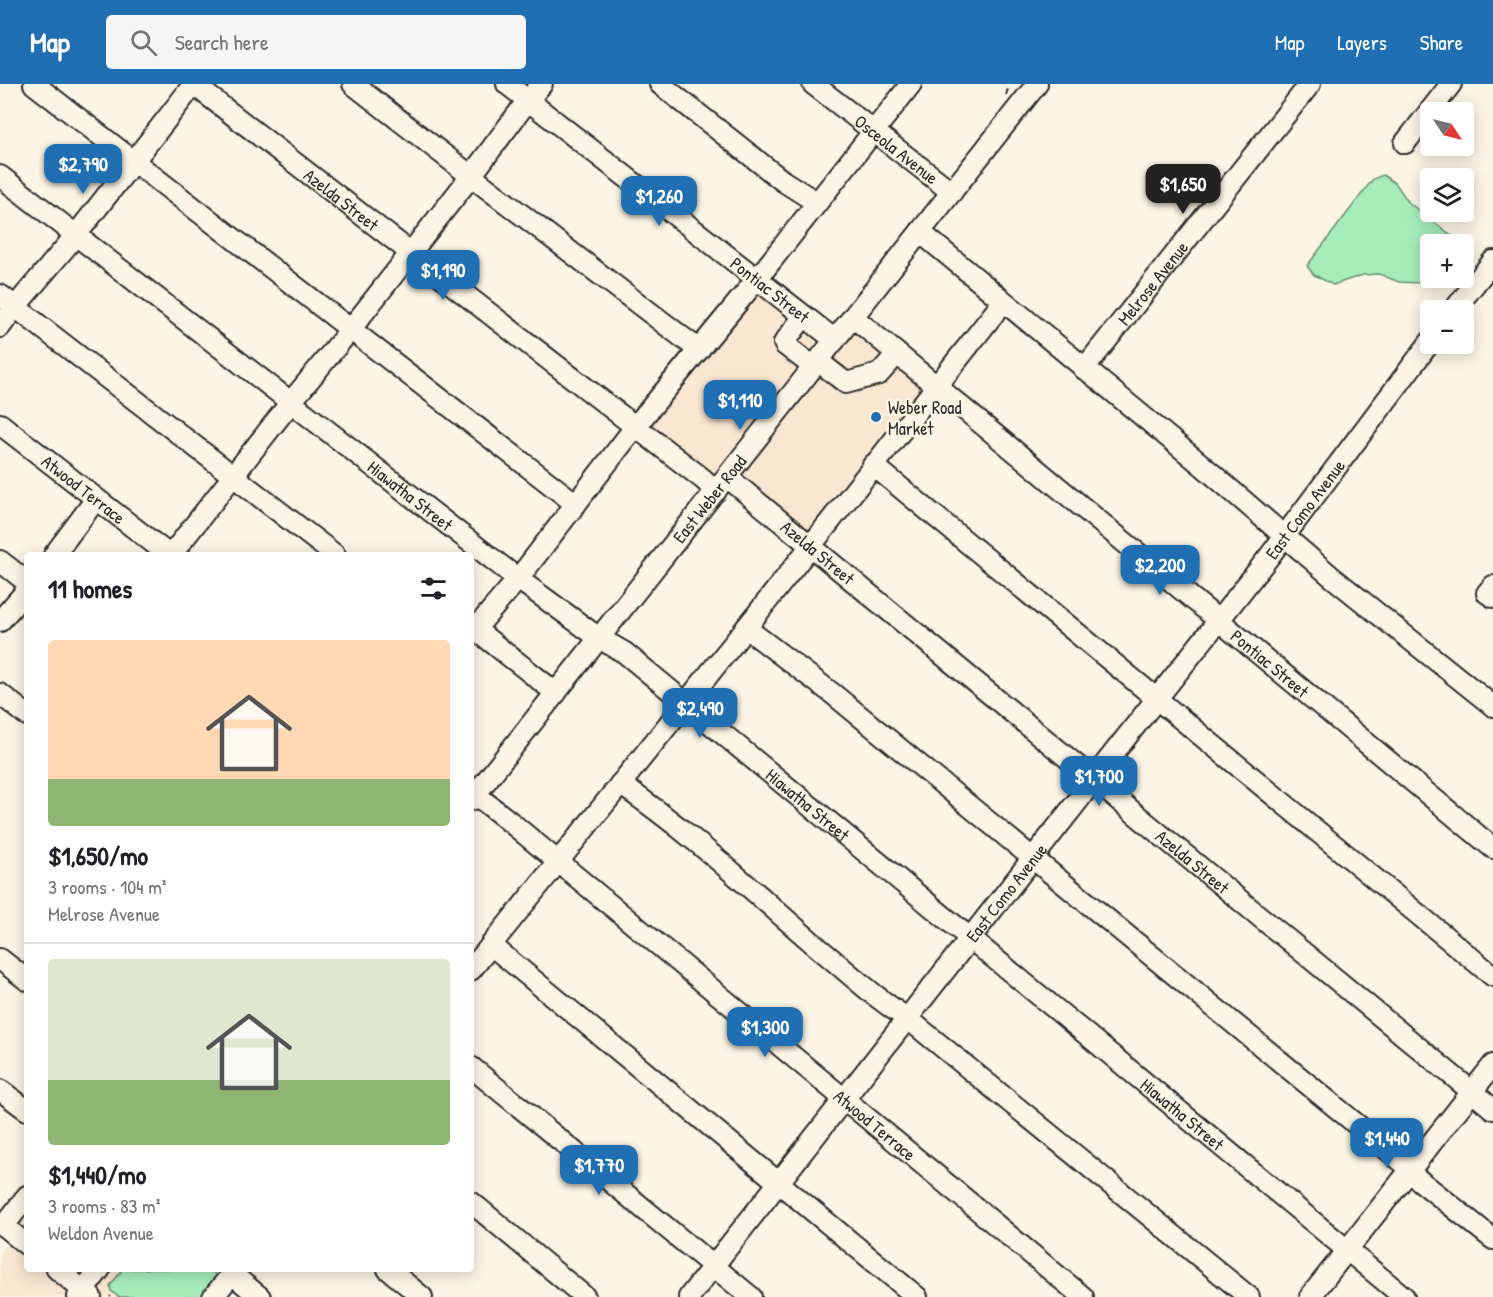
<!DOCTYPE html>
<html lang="en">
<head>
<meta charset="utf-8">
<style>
	body { margin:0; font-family:"Patrick Hand",sans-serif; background:#f6f6f6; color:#202124; height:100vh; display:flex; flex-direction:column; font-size:22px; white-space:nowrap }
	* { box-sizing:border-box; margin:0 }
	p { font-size:20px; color:#757577 }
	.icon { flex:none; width:33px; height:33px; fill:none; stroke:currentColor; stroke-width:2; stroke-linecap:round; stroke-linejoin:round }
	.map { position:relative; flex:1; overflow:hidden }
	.sheet { position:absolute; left:24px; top:468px; width:450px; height:720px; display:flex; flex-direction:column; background:#fff; border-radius:6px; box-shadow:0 3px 15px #0003 }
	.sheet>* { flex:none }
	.needle { width:39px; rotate:125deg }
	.buttons { position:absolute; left:1420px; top:18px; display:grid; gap:12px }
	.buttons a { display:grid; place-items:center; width:54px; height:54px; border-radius:6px; background:#fff; box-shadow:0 3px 15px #0003; font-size:30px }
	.price { position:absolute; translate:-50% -51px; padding:0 14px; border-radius:12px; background:#1f6fb2; color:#fff; font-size:20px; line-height:39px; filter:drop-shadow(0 2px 3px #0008) }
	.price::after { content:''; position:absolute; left:50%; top:36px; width:18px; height:14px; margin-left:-9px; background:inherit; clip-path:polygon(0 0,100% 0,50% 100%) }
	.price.active { background:#222; color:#fff }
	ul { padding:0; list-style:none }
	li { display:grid; align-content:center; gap:12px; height:318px; padding:0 24px }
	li+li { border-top:2px solid #e0e0e0 }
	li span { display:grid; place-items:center; height:186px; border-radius:6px; color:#555 }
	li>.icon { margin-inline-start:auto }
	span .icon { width:108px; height:108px; fill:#fffc; stroke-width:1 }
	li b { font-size:26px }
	h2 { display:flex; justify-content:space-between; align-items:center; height:72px; padding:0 24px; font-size:26px }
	header { display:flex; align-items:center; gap:36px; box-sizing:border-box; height:84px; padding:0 30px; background:#1f6fb2; color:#fff }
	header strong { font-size:28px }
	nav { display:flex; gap:33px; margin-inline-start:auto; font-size:21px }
	.search { width:420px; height:54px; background:#f6f6f6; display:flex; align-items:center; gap:15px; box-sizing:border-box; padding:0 21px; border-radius:6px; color:#757577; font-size:22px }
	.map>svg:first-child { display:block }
	.built { fill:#fae7d2 }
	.green { fill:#a6edba; stroke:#688c72; stroke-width:1.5 }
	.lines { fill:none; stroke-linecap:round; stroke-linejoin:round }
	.minor-casing { stroke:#2b2b2b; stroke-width:24 }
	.path { stroke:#2b2b2b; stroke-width:2; stroke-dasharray:6 4.5; stroke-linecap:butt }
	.minor { stroke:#fcf5e5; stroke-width:20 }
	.poi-dot { fill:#1f6fb2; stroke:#fcf5e5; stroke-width:2 }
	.labels { text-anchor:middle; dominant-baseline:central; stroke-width:5; stroke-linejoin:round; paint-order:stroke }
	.street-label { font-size:18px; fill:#2b2b2b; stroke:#fcf5e5 }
	.poi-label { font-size:18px; fill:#2b2b2b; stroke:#fcf5e5; text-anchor:start }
</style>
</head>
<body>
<header>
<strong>Map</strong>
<div class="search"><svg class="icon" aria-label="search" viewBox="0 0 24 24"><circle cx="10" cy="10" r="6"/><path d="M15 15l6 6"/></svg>Search here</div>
<nav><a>Map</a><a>Layers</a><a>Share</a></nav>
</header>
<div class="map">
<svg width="1493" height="1213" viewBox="0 0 1493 1213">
	<rect width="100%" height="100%" fill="#fcf5e5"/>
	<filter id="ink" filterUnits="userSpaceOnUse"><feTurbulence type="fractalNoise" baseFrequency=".0167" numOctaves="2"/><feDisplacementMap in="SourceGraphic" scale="12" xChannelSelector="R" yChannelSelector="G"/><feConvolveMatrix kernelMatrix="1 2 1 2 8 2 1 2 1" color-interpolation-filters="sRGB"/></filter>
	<g filter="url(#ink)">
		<g class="built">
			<path d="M754,192l80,63 18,-21 84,69 -127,160 -81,-70 -15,16 -79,-65z"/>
			<path d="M27,1113v72h210l-22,28h-215v-45l13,-17z"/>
		</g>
		<g class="green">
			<path d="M1383,91l13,9 13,19 54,41h-32v33l-10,6 -22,-1 -20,-8 -16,1 -30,10 -19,-10 -7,-9 66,-87z"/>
			<path d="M123,1185h86l13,11 -13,17h-90l-8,-6 -1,-5z"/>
		</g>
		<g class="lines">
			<g class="minor-casing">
				<g id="minor">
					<path d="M34,0l542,420"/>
					<path id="s1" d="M193,0c170,132 340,264 510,395l13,12"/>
					<path d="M353,0l118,92 228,174"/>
					<path id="s2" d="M507,0l328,256"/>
					<path d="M660,0l123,97 33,21"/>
					<path id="s3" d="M813,0l139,108"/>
					<path d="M1405,59l46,-59"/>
					<path id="s4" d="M0,92l518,403 81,59 26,15 779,644"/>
					<path d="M920,148l283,234 129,111 161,129"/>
					<path d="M0,211l335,260"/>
					<path d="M1454,226l39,-49"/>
					<path d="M804,232l-20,27 1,2 29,22"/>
					<path id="s5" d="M853,233l640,531"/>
					<path d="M0,243l15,-20 61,-72 118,-151"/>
					<path d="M818,277l28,22 33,-9 18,-20"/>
					<path id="s6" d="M1084,285l226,-285"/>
					<path id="s7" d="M0,340l169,131"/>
					<path d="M873,381l620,511"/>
					<path id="s8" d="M727,393l766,632"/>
					<path d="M54,471l42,-56"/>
					<path d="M171,471l120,-153 59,-72 121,-154 57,-76 14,-16"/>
					<path d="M0,477l27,21"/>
					<path d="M1493,502l-6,7 6,4"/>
					<path d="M0,537l27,-31"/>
					<path d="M746,544l87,66 578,475"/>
					<path d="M475,545l81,64"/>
					<path d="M471,550l47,-55 117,-152 122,-148 154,-195"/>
					<path d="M0,610l27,21"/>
					<path d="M620,700c72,49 135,109 201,166 28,23 55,49 86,68l342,279"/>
					<path id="s9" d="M471,707l38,30 574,476"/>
					<path id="s10" d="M471,716l566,-716"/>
					<path d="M491,861l426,352"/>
					<path d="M0,875l27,21"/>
					<path d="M471,886l275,-342 257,-326"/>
					<path d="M471,983l280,230"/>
					<path d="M0,1006l27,20"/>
					<path d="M1409,1088l84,67"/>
					<path d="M471,1118l114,95"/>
					<path d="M0,1139l27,22"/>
					<path d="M4,1142l23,-30"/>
					<path d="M57,1185l34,28"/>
					<path d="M388,1185l34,28"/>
					<path d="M232,1190l28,23"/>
					<path d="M78,1213l22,-28"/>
					<path d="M213,1213l23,-28"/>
					<path id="s11" d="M689,1213l391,-499 14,-20 174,-220 163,-217"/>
					<path d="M1310,1213l183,-232"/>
				</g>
			</g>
			<g class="path">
				<path d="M1006,11l3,-9"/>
				<path d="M110,1213l1,-1"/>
			</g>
			<use href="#minor" class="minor"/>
		</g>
	</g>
	<circle class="poi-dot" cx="876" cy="333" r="6"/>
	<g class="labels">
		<g class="street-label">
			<text stroke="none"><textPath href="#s3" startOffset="106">Osceola Avenue</textPath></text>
			<text stroke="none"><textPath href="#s1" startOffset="188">Azelda Street</textPath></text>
			<text stroke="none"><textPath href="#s6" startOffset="110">Melrose Avenue</textPath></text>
			<text stroke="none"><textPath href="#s2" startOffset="334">Pontiac Street</textPath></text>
			<text stroke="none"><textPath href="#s7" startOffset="106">Atwood Terrace</textPath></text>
			<text stroke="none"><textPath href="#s4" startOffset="520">Hiawatha Street</textPath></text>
			<text stroke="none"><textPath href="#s10" startOffset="384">East Weber Road</textPath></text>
			<text stroke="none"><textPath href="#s11" startOffset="1000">East Como Avenue</textPath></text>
			<text stroke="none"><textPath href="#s8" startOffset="118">Azelda Street</textPath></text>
			<text stroke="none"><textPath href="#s5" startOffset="542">Pontiac Street</textPath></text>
			<text stroke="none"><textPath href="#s4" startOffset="1024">Hiawatha Street</textPath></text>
			<text stroke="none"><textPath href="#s8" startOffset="604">Azelda Street</textPath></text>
			<text stroke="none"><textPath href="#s11" startOffset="514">East Como Avenue</textPath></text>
			<text stroke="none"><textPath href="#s4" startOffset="1510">Hiawatha Street</textPath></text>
			<text stroke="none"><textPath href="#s9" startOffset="524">Atwood Terrace</textPath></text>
		</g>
		<g class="poi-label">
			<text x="888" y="323">Weber Road<tspan x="888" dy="21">Market</tspan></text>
		</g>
	</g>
</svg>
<div class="buttons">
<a><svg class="needle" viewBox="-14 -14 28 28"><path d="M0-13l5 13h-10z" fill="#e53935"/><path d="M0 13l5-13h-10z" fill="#757577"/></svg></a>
<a><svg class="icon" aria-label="layers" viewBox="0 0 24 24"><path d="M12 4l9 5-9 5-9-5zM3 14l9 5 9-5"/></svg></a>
<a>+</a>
<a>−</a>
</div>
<b class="price" style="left:83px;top:111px">$2,790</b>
<b class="price active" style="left:1183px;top:131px">$1,650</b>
<b class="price" style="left:659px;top:143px">$1,260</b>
<b class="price" style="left:443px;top:217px">$1,190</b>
<b class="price" style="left:740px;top:347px">$1,110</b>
<b class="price" style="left:1160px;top:512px">$2,200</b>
<b class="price" style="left:700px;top:655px">$2,490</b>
<b class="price" style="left:1099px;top:723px">$1,700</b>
<b class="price" style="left:765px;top:974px">$1,300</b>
<b class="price" style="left:1387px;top:1085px">$1,440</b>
<b class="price" style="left:599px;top:1112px">$1,770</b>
<section class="sheet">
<h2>11 homes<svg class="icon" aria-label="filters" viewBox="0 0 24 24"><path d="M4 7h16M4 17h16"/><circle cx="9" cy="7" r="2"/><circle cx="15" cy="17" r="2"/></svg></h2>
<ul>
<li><span style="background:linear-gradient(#ffd9b3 75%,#8fb573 0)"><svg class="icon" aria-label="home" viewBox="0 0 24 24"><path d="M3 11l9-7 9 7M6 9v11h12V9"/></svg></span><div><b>$1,650/mo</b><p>3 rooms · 104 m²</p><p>Melrose Avenue</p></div></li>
<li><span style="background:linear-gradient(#dfe7d0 65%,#8fb573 0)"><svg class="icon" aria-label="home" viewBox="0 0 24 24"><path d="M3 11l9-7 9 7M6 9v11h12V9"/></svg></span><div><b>$1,440/mo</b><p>3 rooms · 83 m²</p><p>Weldon Avenue</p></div></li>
</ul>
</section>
</div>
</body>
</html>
